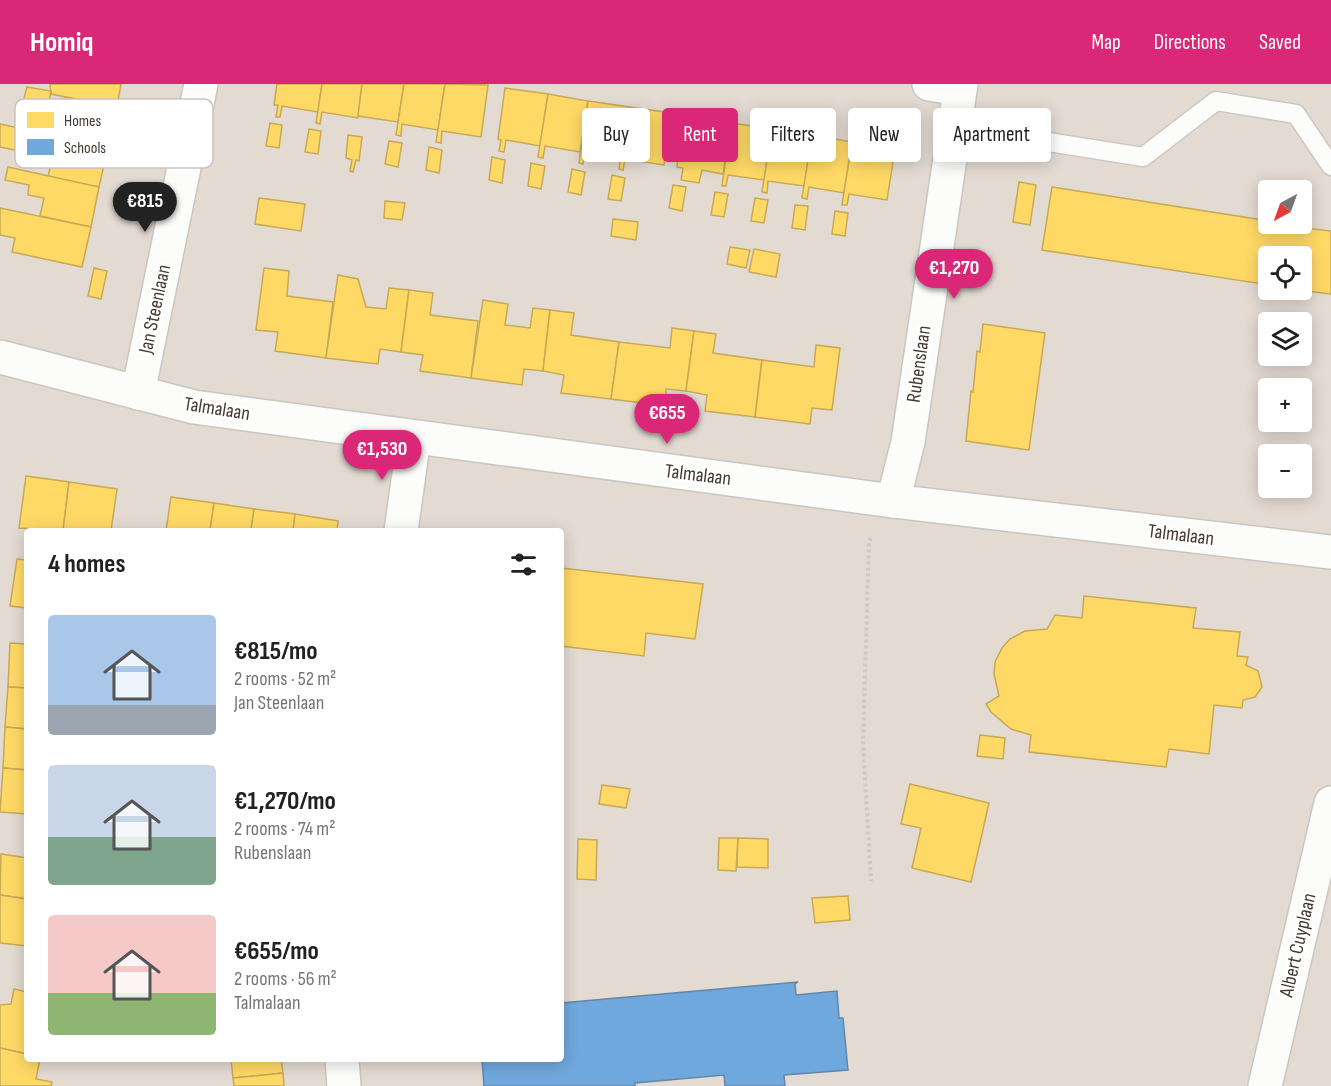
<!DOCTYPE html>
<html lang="en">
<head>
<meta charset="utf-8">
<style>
	body { margin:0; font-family:"Sofia Sans Condensed",sans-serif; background:#f2f2f2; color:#202124; height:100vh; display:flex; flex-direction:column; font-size:22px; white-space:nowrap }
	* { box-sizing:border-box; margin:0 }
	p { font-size:20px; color:#757577 }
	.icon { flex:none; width:33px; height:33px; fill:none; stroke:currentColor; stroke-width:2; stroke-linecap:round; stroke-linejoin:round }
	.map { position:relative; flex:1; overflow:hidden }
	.sheet { position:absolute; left:24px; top:444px; width:540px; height:534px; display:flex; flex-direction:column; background:#fff; border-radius:6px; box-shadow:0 3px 15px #0003 }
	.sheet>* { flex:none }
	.top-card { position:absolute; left:582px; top:24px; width:570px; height:54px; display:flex; gap:12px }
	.needle { width:39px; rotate:221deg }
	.controls { position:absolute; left:1258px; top:96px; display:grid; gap:12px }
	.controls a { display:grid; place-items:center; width:54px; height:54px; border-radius:6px; background:#fff; box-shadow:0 3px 15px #0003; font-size:30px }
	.price { position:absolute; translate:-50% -51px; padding:0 14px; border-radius:21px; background:#db2777; color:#fff; font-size:20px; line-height:39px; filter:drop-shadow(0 2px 3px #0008) }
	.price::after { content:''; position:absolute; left:50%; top:36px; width:18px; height:14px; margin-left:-9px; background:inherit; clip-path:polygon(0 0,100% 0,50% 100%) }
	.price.current { background:#222; color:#fff }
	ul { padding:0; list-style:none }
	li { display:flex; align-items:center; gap:18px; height:150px; padding:0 24px }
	li span { display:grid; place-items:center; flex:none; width:168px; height:120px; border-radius:6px; color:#555 }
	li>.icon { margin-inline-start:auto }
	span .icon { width:72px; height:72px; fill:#fffc; stroke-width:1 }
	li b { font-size:26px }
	h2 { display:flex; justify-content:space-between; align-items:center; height:72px; padding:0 24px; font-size:26px }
	.pill { padding:0 21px; border-radius:6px; background:#fff; box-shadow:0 3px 15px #0003; font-size:21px; line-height:54px }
	.pill.current { background:#db2777; color:#fff }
	header { display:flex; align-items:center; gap:36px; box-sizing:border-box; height:84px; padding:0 30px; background:#db2777; color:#fff }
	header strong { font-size:28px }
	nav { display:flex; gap:33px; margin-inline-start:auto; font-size:21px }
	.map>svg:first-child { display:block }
	.residential { fill:#e3dad2; fill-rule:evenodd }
	.homes { fill:#ffd966; stroke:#c7a956; stroke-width:1.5 }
	.schools { fill:#6fa8dc; stroke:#6287a9; stroke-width:1.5 }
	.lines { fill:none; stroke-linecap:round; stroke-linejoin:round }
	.lane-casing { stroke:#cac6c1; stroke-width:21 }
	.street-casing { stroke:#cac6c1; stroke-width:36 }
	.path { stroke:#cdc9c5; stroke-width:4; stroke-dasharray:3 3; stroke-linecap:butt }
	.lane { stroke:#fcfcfb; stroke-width:18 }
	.street { stroke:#fcfcfb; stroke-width:33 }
	.labels { text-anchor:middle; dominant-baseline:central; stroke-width:6; stroke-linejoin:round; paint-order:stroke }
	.street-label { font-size:20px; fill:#443932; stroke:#fff }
	.key { fill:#fff; stroke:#c7c4c2; stroke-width:1.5 }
	.key-label { font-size:16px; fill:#443932 }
</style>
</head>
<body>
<header>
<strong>Homiq</strong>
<nav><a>Map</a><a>Directions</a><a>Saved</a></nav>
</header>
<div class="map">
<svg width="1331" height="1002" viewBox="0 0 1331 1002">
	<rect width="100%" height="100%" fill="#eeeae5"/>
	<path class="residential" d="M0,0h1331v1002h-1331zM1269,106h33v34h-33zM1269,172h33v34h-33zM1269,238h33v34h-33zM1269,304h33v34h-33zM1269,370h33v34h-33zM27,447h534v528h-534z"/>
	<g class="homes">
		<path d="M50,0h71l-4,23 -66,-13z"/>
		<path d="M277,0h45l-4,28 -36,-6 -2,11h-4l2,-12h-4z"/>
		<path d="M322,0h40l-4,34 -36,-6 -2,12 -4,-1z"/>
		<path d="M362,0h42l-6,38 -40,-6z"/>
		<path d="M404,0h41l-7,46 -36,-6 -1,12 -5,-1z"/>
		<path d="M445,0l43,1 -7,52 -39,-6 -1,12 -5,-1z"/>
		<path d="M27,3l24,4 -3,15 -25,-4z"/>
		<path d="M505,4l43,6 -8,52 -34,-6 -2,12 -5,-1 2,-11 -3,-1z"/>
		<path d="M548,10l40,7 -8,51 -35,-6 -2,12 -5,-1z"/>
		<path d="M65,13l52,10 -9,40 -51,-11z"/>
		<path d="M588,17l41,6 -9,51 -35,-5 -2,11 -4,-1z"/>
		<path d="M629,23l43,6 -8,52 -39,-6 -2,11 -4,-1z"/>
		<path d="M689,32l42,7 -8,51 -21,-4 -3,13 -18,-3 2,-12 -6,-1 1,-11h5z"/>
		<path d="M270,39l12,2 -3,23 -13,-2z"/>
		<path d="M731,39l41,6 -8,51 -36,-5 -2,11h-4z"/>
		<path d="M0,40l19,4 -4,22 -15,-3z"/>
		<path d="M309,45l12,2 -3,23 -13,-2z"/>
		<path d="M772,45l40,6 -8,51 -36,-5 -1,12 -5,-1z"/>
		<path d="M348,51l14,2 -3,24 -3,-1 -3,12 -3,-1 2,-11 -6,-2z"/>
		<path d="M812,51l40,7 -8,51 -35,-6 -2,12 -5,-1z"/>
		<path d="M57,52l51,11 -9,40 -51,-10z"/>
		<path d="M389,57l13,2 -4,24 -13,-3z"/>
		<path d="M852,58l43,7 -8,51 -38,-6 -2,11h-5z"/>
		<path d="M429,63l13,3 -3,23 -13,-3z"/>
		<path d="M492,73l13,3 -3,23 -13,-3z"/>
		<path d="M531,79l14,3 -4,23 -13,-3z"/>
		<path d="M8,83l91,20 -8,40 -51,-11 4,-18 -16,-3 1,-10 -24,-5z"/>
		<path d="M572,85l13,3 -4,23 -13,-3z"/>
		<path d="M612,91l13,3 -4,23 -13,-2z"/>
		<path d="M1019,98l17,3 -6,40 -17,-3z"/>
		<path d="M673,101l13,2 -4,24 -13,-3z"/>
		<path d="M1052,103l217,34v3l62,7v63l-31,-4 2,-34h-33v29l-227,-35z"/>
		<path d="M715,108l13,2 -4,23 -13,-2z"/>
		<path d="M259,114l46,6 -4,27 -46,-7z"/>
		<path d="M755,114l13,2 -4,23 -13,-2z"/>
		<path d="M385,117l20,2 -3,17 -18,-2z"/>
		<path d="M795,121l13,1 -3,24 -13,-2z"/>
		<path d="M0,124l91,19 -9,40 -70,-15 3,-14 -15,-3z"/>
		<path d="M835,127l13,2 -3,23 -13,-2z"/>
		<path d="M613,135l25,3 -2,18 -25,-4z"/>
		<path d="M730,163l20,3 -4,18 -19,-4z"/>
		<path d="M754,165l26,5 -4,23 -27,-5z"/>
		<path d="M94,184l13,3 -6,28 -13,-3z"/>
		<path d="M264,184l25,3 -2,25 46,6 -7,56 -51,-7 3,-19 -22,-2z"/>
		<path d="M338,191l20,4 8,28 20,2 3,-21 20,2 -8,62 -21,-3 -2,15 -52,-6z"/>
		<path d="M409,206l24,3 -3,22 48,6 -7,57 -51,-7 3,-16 -22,-3z"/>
		<path d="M483,216l25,4 -3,21 25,3 3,-20 17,2 -7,61 -19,-2 -2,16 -51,-7z"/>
		<path d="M550,226l24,3 -3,22 48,7 -8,57 -50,-6 3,-18 -21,-4z"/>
		<path d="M983,240l62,9 -16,117 -63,-9 5,-50 2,1 4,-41 3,1z"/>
		<path d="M672,244l22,3 -8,60 -20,-2v17l-55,-7 8,-57 51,6z"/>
		<path d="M694,247l22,3 -3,19 49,7 -7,57 -50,-6 2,-16 -21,-4z"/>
		<path d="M816,261l24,3 -8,62 -20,-2 -2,16 -55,-7 7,-57 52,7z"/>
		<path d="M26,392l43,6 -6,49 -44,-3z"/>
		<path d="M69,398l48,7 -6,42h-48z"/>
		<path d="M171,413l43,6 -4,28h-44z"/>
		<path d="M214,419l40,6 -3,22h-41z"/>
		<path d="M254,425l41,5 -2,17h-42z"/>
		<path d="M295,430l43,7 -1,10h-44z"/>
		<path d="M17,475l10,1v48l-17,-2z"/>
		<path d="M561,484l142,16 -8,55 -49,-6 -2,23 -83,-10z"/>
		<path d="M1084,512l112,12 -3,20 47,4 -3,24 11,1 -2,8 12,6 4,16 -7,10 -12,3 -1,8 -28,-3 -5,49 -40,-5 -3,18 -137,-15 2,-17 -20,-6 -20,-17 -5,-8 13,-8 -5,-22 1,-12 7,-14 8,-9 15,-8 22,-2 8,-14 27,3z"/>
		<path d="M10,559l17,1v44l-19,-1z"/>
		<path d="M8,603l19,1v41l-22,-2z"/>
		<path d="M5,643l22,2v41l-24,-2z"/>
		<path d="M980,651l25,3 -2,21 -26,-3z"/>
		<path d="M3,684l24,2v44l-27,-2z"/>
		<path d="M910,700l79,19 -18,79 -59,-14 9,-40 -20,-4z"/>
		<path d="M602,701l28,4 -4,19 -27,-4z"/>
		<path d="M719,754h19l-2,33 -18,-1z"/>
		<path d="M738,754l30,1v29l-31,-1z"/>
		<path d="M578,755l19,1 -1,40 -19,-1z"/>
		<path d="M1,770l26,4v41l-27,-4z"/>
		<path d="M0,811l27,4v47l-27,-3z"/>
		<path d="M848,812l2,24 -35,3 -3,-25z"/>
		<path d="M14,905l13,3v62l-27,-6v-43l11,-1z"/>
		<path d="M0,964l27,6v5h13l-4,20 16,3 -1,4h-51z"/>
		<path d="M231,975h50l2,14 -50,5z"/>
		<path d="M283,989l1,13h-50l-1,-8z"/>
	</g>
	<path class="schools" d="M798,898l-3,2 1,11 41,-4 2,27h4l5,52 -64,5 1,11h-60l-1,-11 -89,8v3h-151l-2,-27h79v-56z"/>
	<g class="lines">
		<g class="lane-casing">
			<path id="lane" d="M954,43l189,30 73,-56 80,13 35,52"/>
		</g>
		<g class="street-casing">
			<g id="street">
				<path d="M929,0l31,5"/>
				<path d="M0,273l194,50 699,94 438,51"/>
				<path d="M138,309l63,-309"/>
				<path d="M893,417l15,-59 53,-358"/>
				<path d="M401,447l13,-93"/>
				<path d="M342,975l2,27"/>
				<path d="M1265,1002l66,-283"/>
			</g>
		</g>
		<path class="path" d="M871,454l-2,4 -6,200 8,139"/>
		<use href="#lane" class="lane"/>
		<use href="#street" class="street"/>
	</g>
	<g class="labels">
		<g class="street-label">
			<text transform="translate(155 225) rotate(-78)">Jan Steenlaan</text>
			<text transform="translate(919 280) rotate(-82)">Rubenslaan</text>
			<text transform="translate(217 325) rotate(9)">Talmalaan</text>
			<text transform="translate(698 391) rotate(7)">Talmalaan</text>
			<text transform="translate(1181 451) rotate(7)">Talmalaan</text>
			<text transform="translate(1298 861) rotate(-77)">Albert Cuyplaan</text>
		</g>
	</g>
	<rect x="15" y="15" width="198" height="69" rx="9" class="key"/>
	<rect x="27" y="28" width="27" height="16" fill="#ffd966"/>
	<rect x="27" y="55" width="27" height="16" fill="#6fa8dc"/>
	<g class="key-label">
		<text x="64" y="42">Homes</text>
		<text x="64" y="69">Schools</text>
	</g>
</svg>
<div class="controls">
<a><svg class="needle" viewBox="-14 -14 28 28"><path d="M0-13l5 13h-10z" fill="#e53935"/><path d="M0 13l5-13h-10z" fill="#757577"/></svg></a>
<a><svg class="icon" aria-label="locate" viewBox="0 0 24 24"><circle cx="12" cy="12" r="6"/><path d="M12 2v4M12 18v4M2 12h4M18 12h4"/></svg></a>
<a><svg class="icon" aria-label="layers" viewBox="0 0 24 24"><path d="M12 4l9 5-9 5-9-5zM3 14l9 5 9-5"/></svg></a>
<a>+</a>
<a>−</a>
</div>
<b class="price current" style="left:145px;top:149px">€815</b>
<b class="price" style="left:954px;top:216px">€1,270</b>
<b class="price" style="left:667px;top:361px">€655</b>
<b class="price" style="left:382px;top:397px">€1,530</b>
<div class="top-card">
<a class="pill">Buy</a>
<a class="pill current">Rent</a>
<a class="pill">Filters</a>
<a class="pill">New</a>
<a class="pill">Apartment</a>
</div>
<section class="sheet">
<h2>4 homes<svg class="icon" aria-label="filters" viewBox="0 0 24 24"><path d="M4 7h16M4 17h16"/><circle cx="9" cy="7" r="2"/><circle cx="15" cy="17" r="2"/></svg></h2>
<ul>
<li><span style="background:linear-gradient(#a9c7e8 75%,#9aa5b1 0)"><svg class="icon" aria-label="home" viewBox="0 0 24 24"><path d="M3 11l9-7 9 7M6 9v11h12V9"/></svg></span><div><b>€815/mo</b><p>2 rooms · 52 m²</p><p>Jan Steenlaan</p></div></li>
<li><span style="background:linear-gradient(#c9d6e8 60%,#7fa58c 0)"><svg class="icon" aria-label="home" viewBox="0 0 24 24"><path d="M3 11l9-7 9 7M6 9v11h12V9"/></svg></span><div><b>€1,270/mo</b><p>2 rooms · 74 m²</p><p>Rubenslaan</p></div></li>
<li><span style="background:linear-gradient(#f6c9c9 65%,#8fb573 0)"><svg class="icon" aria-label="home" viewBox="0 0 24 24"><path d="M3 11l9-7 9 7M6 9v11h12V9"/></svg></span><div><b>€655/mo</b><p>2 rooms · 56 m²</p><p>Talmalaan</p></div></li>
</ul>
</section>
</div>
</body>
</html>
